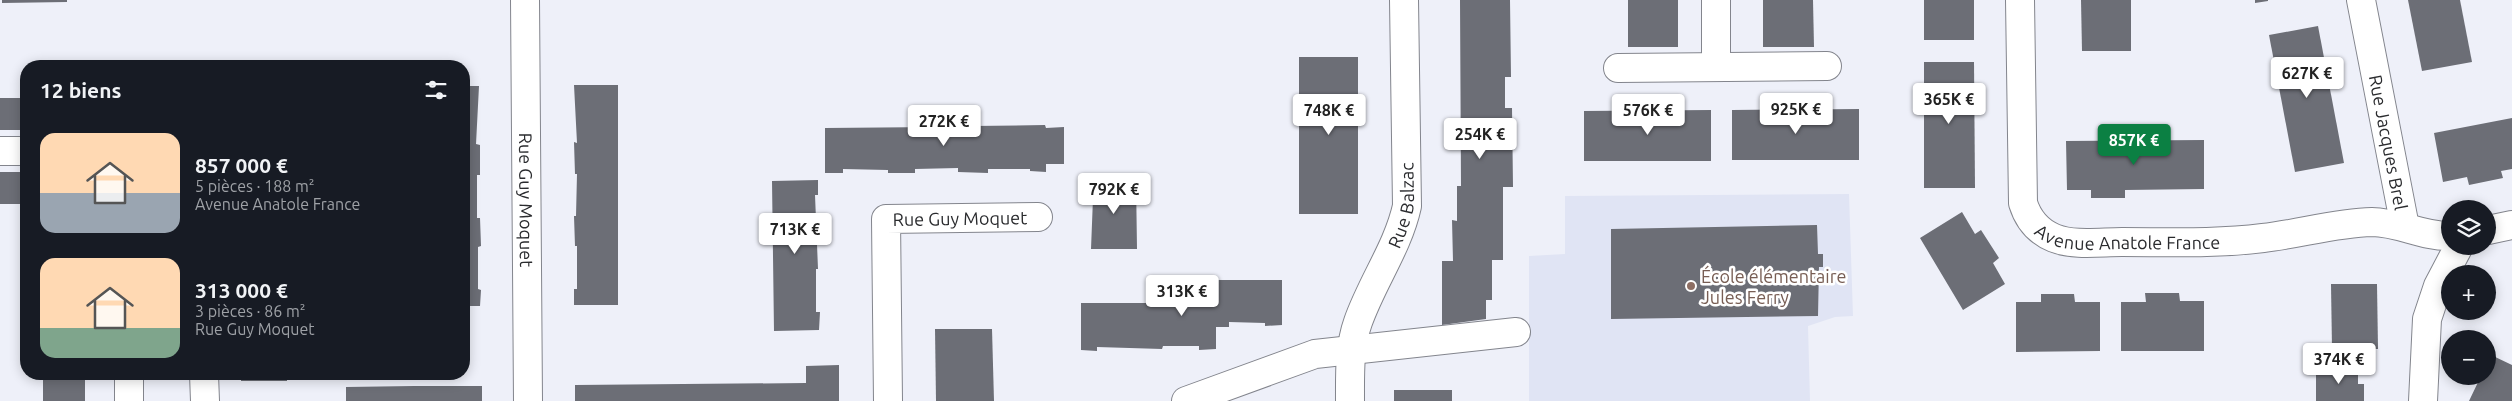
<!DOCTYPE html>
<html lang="fr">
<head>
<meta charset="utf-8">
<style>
	body { margin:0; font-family:Ubuntu,sans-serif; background:#242831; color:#f1f3f6; height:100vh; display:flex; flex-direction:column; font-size:19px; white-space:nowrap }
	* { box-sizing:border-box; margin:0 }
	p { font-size:16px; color:#9ea1a6 }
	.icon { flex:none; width:28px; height:28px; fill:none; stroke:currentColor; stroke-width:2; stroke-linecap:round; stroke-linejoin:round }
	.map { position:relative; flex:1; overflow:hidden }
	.details { position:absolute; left:20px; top:60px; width:450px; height:320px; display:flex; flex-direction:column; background:#171b24; border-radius:20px; box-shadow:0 2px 12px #0003 }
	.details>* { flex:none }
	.fabs { position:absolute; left:2441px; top:200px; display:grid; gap:10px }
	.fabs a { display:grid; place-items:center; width:55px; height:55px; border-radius:50%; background:#171b24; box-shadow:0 2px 12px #0003; font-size:25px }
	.price { position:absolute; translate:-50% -42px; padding:0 11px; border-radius:5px; background:#fff; color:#222; font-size:16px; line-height:32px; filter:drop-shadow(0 1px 2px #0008) }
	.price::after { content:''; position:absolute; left:50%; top:30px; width:15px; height:11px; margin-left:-8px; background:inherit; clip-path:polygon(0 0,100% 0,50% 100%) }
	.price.active { background:#0b8043; color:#fff }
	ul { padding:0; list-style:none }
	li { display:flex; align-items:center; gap:15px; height:125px; padding:0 20px }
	li span { display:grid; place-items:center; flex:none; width:140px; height:100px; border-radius:15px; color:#555 }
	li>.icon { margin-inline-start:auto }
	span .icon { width:60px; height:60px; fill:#fffc; stroke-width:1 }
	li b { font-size:21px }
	h2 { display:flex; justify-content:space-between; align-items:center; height:60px; padding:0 20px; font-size:21px }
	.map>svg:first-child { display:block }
	.built { fill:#e0e4f4 }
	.building { fill:#6c6e76 }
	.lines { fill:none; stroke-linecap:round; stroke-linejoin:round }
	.minor-casing { stroke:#83858d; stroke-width:30 }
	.minor { stroke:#fff; stroke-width:28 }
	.education-dot { fill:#8d6e63; stroke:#fff; stroke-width:2 }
	.labels { text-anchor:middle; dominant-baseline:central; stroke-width:5; stroke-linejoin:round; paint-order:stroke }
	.street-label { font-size:18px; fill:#2a2b2e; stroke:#fff }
	.education-label { font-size:18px; fill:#785e54; stroke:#fff; text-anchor:start }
</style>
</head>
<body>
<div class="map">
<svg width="2512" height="401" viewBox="0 0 2512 401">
	<rect width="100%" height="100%" fill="#eef0f9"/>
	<path class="built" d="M1849,194l4,122 -18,1 -27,9 2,75h-281v-145l36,-2v-58z"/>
	<g class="building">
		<path d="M2,0h65v2l-65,1z"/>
		<path d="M1460,0h50l1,77h-6v31h7l1,79h-10v73h-11v40h-6v19l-44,6v-64h11l-1,-41 5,1v-35h4z"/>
		<rect x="1628" y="0" width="50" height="47"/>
		<path d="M1763,0h50l1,47h-51z"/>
		<rect x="1924" y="0" width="50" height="40"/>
		<path d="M2081,0h50v51h-49z"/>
		<path d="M2255,0h13v1l-13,2z"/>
		<path d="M2408,0h52l12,62 -50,9z"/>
		<path d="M2318,26l26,137 -49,9 -26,-137z"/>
		<rect x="1299" y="57" width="59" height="157"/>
		<path d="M1924,62h50l1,126h-51z"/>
		<path d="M574,85h44v220h-44v-16h3v-43h-2l-1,-30h2l1,-42h-2l-1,-32 3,1z"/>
		<path d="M464,86h15l-3,58 4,1v30h-3v43h3l1,28 -3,1v42l3,1 -1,16h-16z"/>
		<rect x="0" y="98" width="26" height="32"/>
		<path d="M1859,109v51h-127v-50z"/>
		<path d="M1711,110v51h-127v-50z"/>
		<path d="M973,112v14l72,-1 1,3 18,-1v37h-18v8l-16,-1v-2h-42v4l-30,-1v-4l-43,1v4h-27v-3l-45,-1v4h-18v-45l111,-1 1,-14z"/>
		<path d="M2512,118v51l-11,2 2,7 -34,7 -2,-8 -24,5 -9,-49z"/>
		<path d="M2204,140v49l-79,1v8h-34v-8h-24l-1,-49z"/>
		<rect x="0" y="172" width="26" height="32"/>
		<path d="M818,180v15h-3l3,74h-2v43h4l-1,18 -45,1 -2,-150z"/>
		<path d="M1090,180h46l1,69h-46l2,-51 -2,-3z"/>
		<path d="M1962,212l13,22 6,-4 18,28 -6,5 12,21 -42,26 -43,-72z"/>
		<path d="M1817,225l1,29h5v13h-4l-1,49 -207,3v-90z"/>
		<path d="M1215,280h67v45l-17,1v-3l-36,-1v5h-13v22l-17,1v-4h-36l-1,3 -65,-2v4l-16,-1v-47h100v-16l35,-1z"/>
		<path d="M2331,284h46l1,65h-46z"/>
		<path d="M2145,293h34l1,8h24v50h-83v-49h25z"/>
		<path d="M2041,294h33l1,8h25v49l-84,1v-50h25z"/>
		<path d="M935,329h57l2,72h-58z"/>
		<path d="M2491,355l21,10v36h-43l12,-25h7v-15z"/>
		<path d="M839,365v36h-264v-16l231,-2v-17z"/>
		<path d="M2316,367h42v17h6v17h-48z"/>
		<path d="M43,374h46v2h-4v25h-42z"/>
		<rect x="241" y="374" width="46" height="7"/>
		<path d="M414,386h68v15h-136v-14z"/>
		<rect x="1394" y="390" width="58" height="11"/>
	</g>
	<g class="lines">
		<g class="minor-casing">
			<g id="minor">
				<path id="s1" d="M525,0l3,401"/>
				<path d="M1716,0v67"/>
				<path id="s2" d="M2020,0l3,203c5,16 14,28 31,35 20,8 46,4 68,4 47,0 94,2 141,-4 36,-4 72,-15 109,-16 27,0 51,15 78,14"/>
				<path id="s3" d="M2361,0l44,227"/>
				<path d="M1618,68l209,-2"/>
				<path d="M0,151h26"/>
				<path d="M2488,230l24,-5"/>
				<path d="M129,374v27"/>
				<path d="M204,374l1,27"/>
				<path id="s4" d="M888,401l-2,-182 152,-2"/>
				<path d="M1186,401l129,-47 201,-22"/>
				<path id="s5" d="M1350,401c0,-27 -1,-54 8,-79 14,-40 40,-75 49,-116l-3,-206"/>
				<path d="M2423,401l4,-82 11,-33 21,-40"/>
			</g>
		</g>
		<use href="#minor" class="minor"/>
	</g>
	<circle class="education-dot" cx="1691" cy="286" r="5"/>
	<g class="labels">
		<g class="street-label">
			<text stroke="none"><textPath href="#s3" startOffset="145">Rue Jacques Brel</textPath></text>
			<text stroke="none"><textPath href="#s1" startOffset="200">Rue Guy Moquet</textPath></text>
			<text stroke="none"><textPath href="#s5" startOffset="206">Rue Balzac</textPath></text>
			<text stroke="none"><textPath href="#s4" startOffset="256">Rue Guy Moquet</textPath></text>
			<text stroke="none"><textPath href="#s2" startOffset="325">Avenue Anatole France</textPath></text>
		</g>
		<g class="education-label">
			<text x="1701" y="276">École élémentaire<tspan x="1701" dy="21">Jules Ferry</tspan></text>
		</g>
	</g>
</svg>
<div class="fabs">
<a><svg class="icon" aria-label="layers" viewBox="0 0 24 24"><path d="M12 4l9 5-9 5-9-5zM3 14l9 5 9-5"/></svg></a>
<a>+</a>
<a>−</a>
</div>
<b class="price" style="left:2307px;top:99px">627K €</b>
<b class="price" style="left:1949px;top:125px">365K €</b>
<b class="price" style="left:1796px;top:135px">925K €</b>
<b class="price" style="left:1329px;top:136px">748K €</b>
<b class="price" style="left:1648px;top:136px">576K €</b>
<b class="price" style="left:944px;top:147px">272K €</b>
<b class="price" style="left:1480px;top:160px">254K €</b>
<b class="price active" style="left:2134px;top:166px">857K €</b>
<b class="price" style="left:1114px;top:215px">792K €</b>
<b class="price" style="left:795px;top:255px">713K €</b>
<b class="price" style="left:1182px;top:317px">313K €</b>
<b class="price" style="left:2339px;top:385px">374K €</b>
<section class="details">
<h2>12 biens<svg class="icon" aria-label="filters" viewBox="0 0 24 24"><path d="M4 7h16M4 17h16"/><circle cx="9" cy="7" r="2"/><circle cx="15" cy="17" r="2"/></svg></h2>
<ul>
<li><span style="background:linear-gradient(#ffd9b3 60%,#9aa5b1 0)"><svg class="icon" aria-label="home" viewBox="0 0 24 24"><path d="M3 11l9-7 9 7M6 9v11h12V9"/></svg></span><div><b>857 000 €</b><p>5 pièces · 188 m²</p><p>Avenue Anatole France</p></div></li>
<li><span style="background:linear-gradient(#ffd9b3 70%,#7fa58c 0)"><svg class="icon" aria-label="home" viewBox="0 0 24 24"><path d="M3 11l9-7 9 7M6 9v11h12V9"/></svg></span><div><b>313 000 €</b><p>3 pièces · 86 m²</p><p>Rue Guy Moquet</p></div></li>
</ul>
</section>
</div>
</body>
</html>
